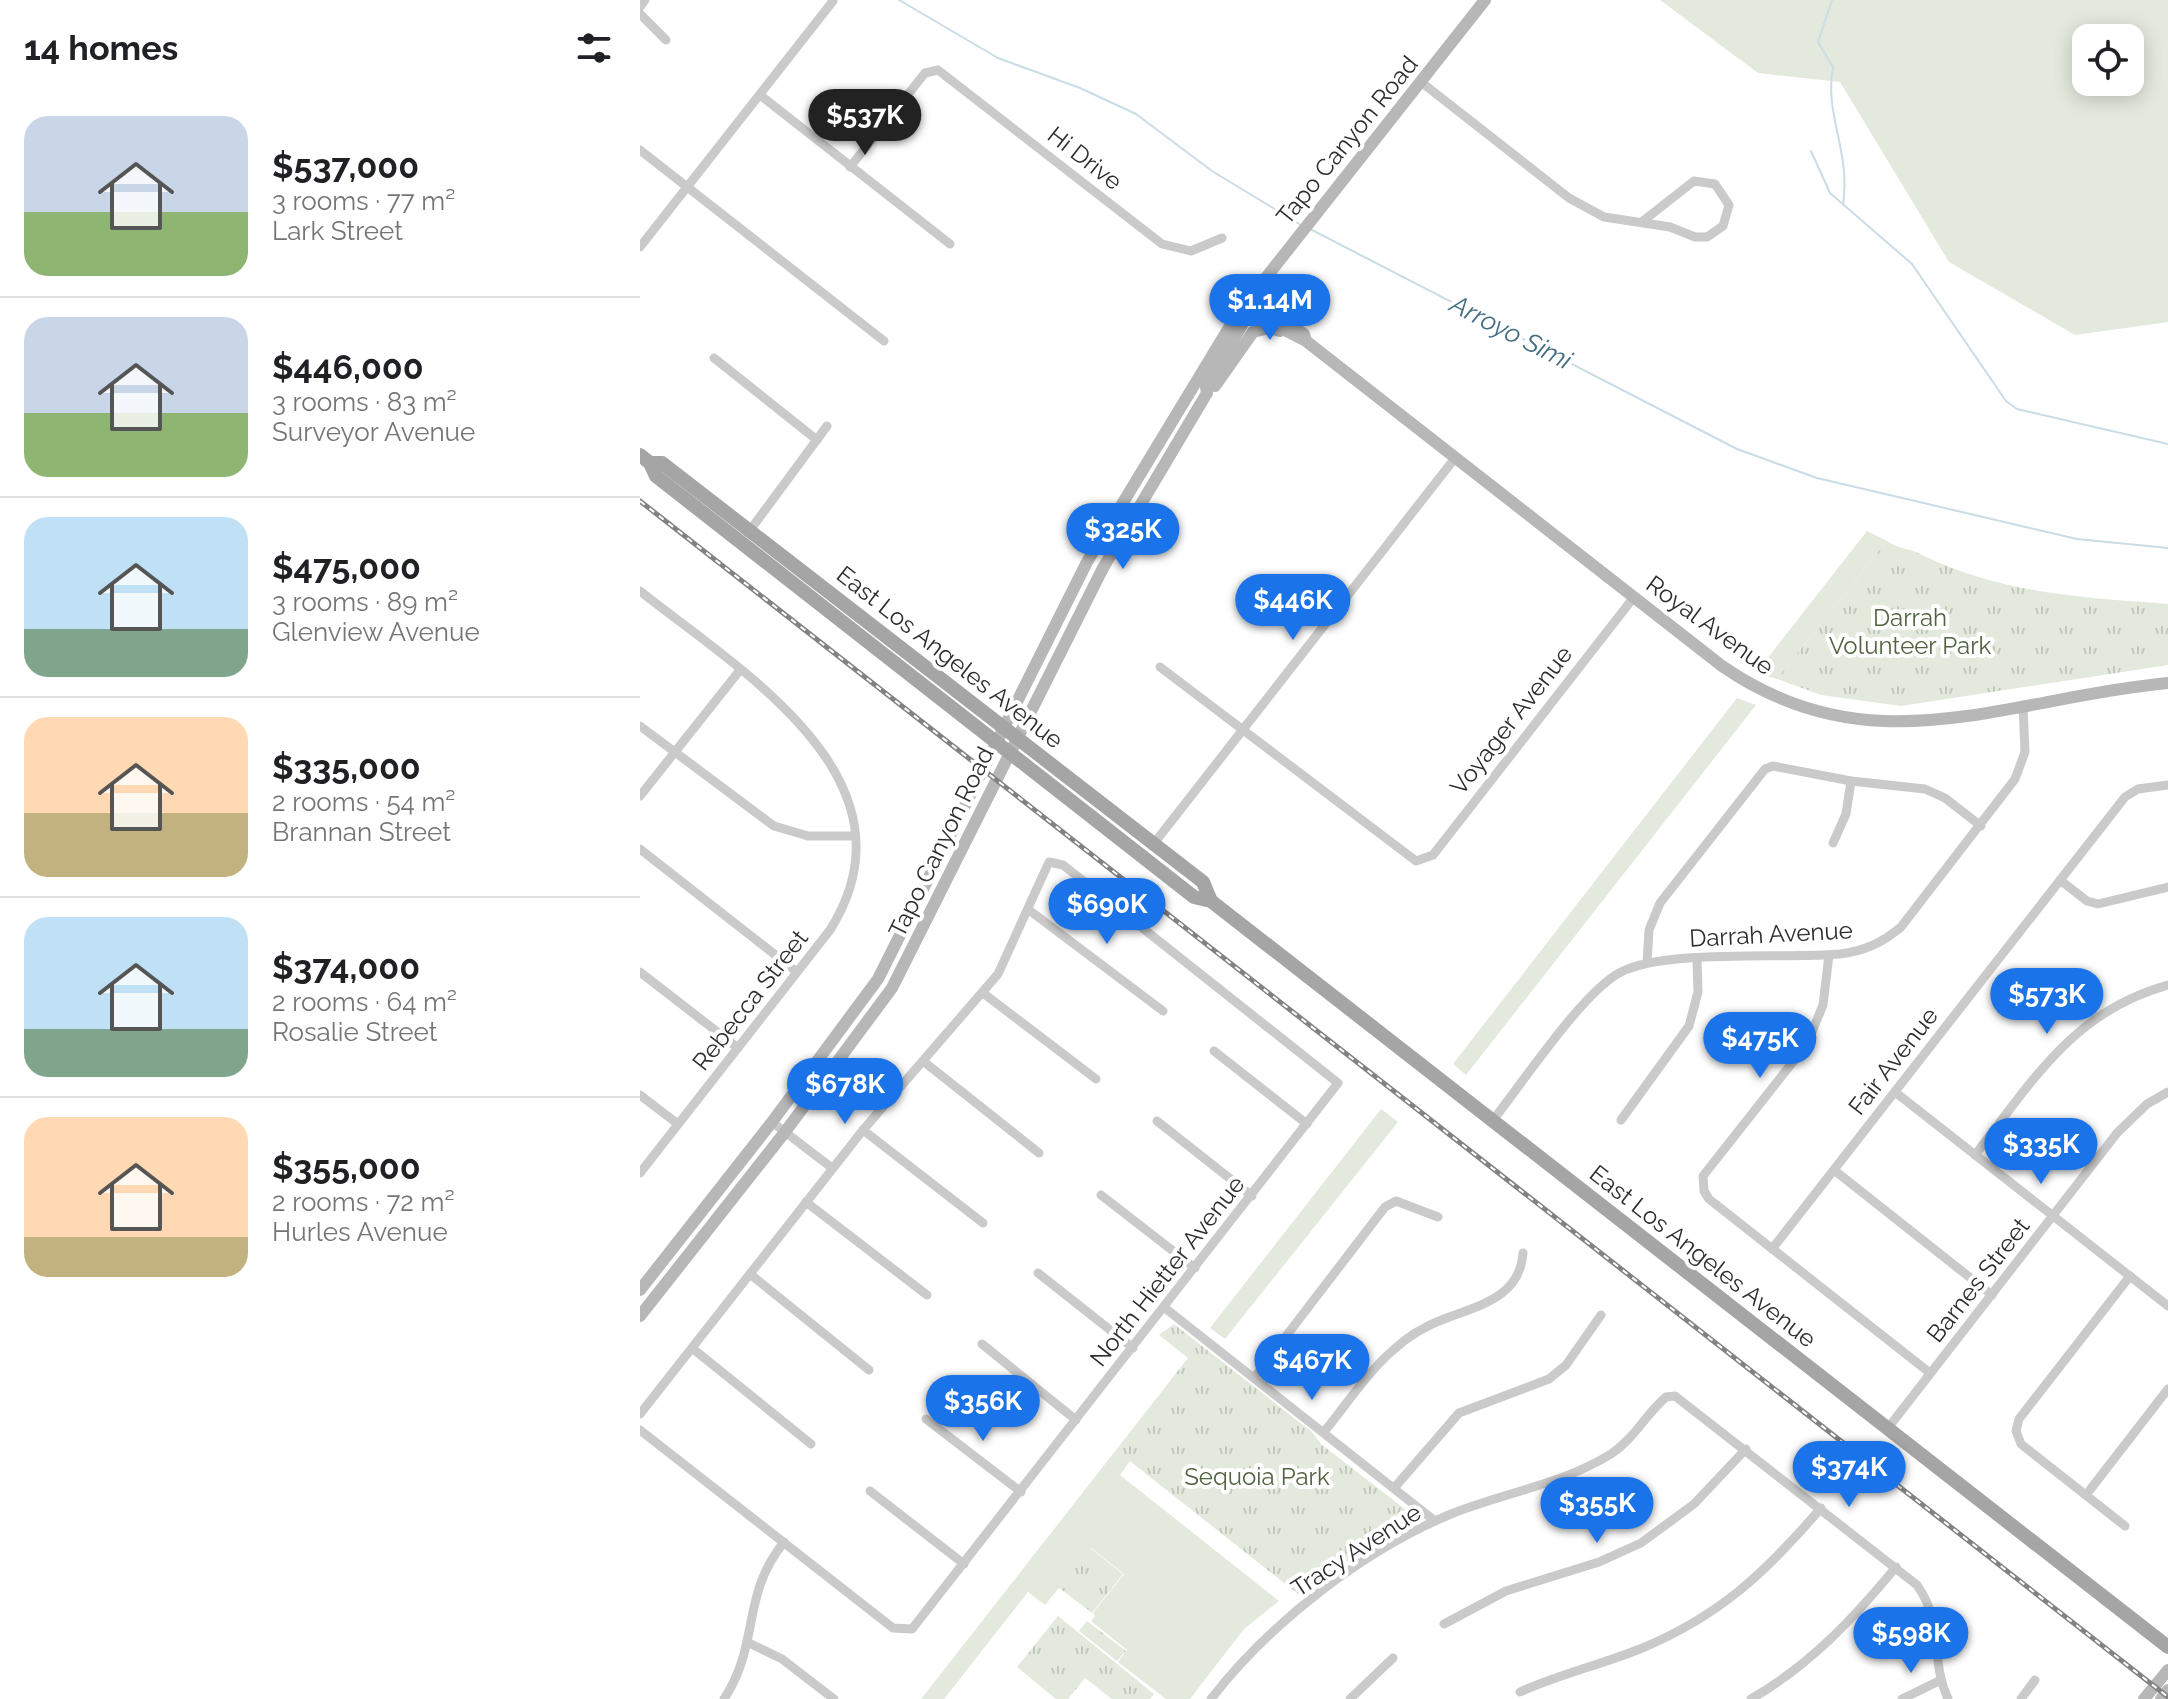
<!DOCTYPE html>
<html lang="en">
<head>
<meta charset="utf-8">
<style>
	body { margin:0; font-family:Raleway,sans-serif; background:#f6f6f6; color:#202124; height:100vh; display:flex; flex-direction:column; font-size:30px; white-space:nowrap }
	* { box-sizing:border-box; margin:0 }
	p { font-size:26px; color:#757577 }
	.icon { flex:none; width:44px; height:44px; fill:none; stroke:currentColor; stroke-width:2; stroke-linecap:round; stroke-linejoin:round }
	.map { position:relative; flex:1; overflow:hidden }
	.drawer { display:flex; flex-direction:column; background:#fff; width:640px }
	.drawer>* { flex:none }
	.tools { position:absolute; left:1432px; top:24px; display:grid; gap:16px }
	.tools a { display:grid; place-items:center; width:72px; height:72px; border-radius:16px; background:#fff; box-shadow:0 4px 20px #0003; font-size:40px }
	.price { position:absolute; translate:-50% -68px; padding:0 18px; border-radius:28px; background:#1a73e8; color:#fff; font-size:26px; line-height:52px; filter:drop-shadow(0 2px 4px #0008) }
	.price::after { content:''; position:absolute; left:50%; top:48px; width:24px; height:18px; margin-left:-12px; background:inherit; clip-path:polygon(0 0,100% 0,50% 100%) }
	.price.selected { background:#222; color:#fff }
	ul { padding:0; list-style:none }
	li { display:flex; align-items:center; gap:24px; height:200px; padding:0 24px }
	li+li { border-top:2px solid #e0e0e0 }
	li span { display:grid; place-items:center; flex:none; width:224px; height:160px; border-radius:24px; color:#555 }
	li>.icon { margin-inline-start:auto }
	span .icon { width:96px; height:96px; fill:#fffc; stroke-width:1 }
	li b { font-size:34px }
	h2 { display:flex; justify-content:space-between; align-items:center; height:96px; padding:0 24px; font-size:34px }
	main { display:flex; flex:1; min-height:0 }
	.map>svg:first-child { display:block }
	.grass { fill:#e3e9dc; fill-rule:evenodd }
	.park { fill:url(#park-tufts) }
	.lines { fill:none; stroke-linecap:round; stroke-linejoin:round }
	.stream { stroke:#cadce6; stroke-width:2 }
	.street { stroke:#cacaca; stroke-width:9 }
	.secondary { stroke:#b7b7b7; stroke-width:12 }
	.primary { stroke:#a5a5a5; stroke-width:14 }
	.rail-casing { stroke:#828282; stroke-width:5 }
	.rail { stroke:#fff; stroke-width:2; stroke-dasharray:6; stroke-linecap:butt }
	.labels { text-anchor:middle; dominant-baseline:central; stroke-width:8; stroke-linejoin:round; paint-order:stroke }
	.street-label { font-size:24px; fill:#2d2d2d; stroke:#fff }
	.park-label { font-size:24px; fill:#516340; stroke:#fff }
	.water-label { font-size:26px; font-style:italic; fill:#456e84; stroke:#fff }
</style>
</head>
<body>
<main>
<section class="drawer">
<h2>14 homes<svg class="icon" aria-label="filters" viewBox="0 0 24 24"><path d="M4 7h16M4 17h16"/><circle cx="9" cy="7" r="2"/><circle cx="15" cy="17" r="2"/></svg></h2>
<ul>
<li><span style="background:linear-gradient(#c9d6e8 60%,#8fb573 0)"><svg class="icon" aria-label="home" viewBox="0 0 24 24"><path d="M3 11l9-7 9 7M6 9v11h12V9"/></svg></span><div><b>$537,000</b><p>3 rooms · 77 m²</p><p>Lark Street</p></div></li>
<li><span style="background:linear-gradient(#c9d6e8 60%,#8fb573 0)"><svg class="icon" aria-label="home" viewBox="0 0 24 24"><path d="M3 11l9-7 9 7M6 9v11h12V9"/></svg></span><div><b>$446,000</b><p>3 rooms · 83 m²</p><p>Surveyor Avenue</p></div></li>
<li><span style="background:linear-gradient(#bfe0f5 70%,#7fa58c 0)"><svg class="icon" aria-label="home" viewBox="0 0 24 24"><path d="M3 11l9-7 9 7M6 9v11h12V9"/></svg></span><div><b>$475,000</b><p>3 rooms · 89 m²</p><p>Glenview Avenue</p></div></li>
<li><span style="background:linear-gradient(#ffd9b3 60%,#c2b280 0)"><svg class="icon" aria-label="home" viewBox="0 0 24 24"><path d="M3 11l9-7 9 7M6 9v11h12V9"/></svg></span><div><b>$335,000</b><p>2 rooms · 54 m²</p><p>Brannan Street</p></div></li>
<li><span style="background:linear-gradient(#bfe0f5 70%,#7fa58c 0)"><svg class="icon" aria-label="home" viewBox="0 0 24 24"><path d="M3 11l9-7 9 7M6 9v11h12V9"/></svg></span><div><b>$374,000</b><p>2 rooms · 64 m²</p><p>Rosalie Street</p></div></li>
<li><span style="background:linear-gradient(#ffd9b3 75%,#c2b280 0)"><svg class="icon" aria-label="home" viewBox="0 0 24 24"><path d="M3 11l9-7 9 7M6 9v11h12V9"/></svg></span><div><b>$355,000</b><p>2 rooms · 72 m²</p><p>Hurles Avenue</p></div></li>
</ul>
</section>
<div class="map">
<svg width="1528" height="1699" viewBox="0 0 1528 1699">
	<defs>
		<pattern id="park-tufts" width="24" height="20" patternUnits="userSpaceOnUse" patternTransform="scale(2)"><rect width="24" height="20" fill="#e3e9dc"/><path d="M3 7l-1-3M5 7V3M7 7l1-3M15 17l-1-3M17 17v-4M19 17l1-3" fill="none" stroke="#c3c8bd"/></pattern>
	</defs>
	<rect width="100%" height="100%" fill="#fff"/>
	<g class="grass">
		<path d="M1020,0h508v322l-93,13 -126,-73 -109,-180 -82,-9zM1446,38h44v44h-44z"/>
		<path d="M1227,531l20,10 -110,138 -21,-6z"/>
		<path d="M1097,698l19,7 -290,370 -13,-11z"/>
		<path d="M741,1109l17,13 -173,217 -15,-11z"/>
		<path d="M476,1450l14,11 -10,14 159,126 -35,28 -54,70h-24l-48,-37 9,-12 -36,-29 4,-5 -2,-3 31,-39 -33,-26 -46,57 -17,-13 -84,107h-23z"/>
	</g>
	<g class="park">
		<path d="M1247,541c11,8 21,7 33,13 82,40 159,43 248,50v61l-267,41 -80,-11 -44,-16z"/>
		<path d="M534,1324l138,108 9,12 89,69 1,7 -113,74 -182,-144 72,-92 -29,-23z"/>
		<path d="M450,1548l33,26 -31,39 -34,-26z"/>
		<path d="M418,1616l96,78 -4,5h-38l-27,-21 -17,21h-12l-39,-32z"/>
		<path d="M447,1621l39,30 -9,10 -38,-30z"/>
	</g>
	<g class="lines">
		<g class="stream">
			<path d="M259,0l99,58 82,30 56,26 76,57 89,54"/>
			<path d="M1192,0l-14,42 15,25c-9,49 18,83 10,138"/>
			<path d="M1171,151l19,42 82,71 94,137 11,8 151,35"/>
			<path d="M670,229l427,220 80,29 260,61 91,9"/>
		</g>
		<g class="street">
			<path d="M0,7l5,-7"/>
			<path d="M0,14l26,26"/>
			<path d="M781,82l148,116 35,19 66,10 25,10h12l16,-11 6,-21 -14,-21 -21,-3 -51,40"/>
			<path d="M120,95l190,149"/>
			<path d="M0,150l244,191"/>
			<path d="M210,167l75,-94 13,-3 224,174 29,7 31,-13"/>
			<path d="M0,247l193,-246"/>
			<path d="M74,358l103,82"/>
			<path d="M108,533l79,-107"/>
			<path d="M0,591c99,79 285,188 190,339l-190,243"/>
			<path d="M520,667l256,194 17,-6 201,-258"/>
			<path d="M0,726l134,100 34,10h47"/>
			<path d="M0,796l100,-126"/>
			<path d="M1193,843l13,-29 5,-33"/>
			<path d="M512,846l303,-388"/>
			<path d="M0,849l157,123"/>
			<path d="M1420,880l27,21 11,3 70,-17"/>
			<path d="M389,910l134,101"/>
			<path d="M1189,955l-6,50 -16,39 -104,132 1,15 5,8 221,174"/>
			<path d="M1007,963l2,-33 11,-27 105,-134 8,-3 78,15 74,8 20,9 36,28"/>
			<path d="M0,972l98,76"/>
			<path d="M343,993l113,86"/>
			<path d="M574,1051l93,73"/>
			<path d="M283,1061l116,92"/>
			<path d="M1255,1092l273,214"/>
			<path d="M0,1095l38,29"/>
			<path d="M853,1120c29,-36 90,-129 128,-148 45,-23 163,-13 219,-18 24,-3 42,-11 61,-27l114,-148 10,-27 -2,-47"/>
			<path d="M981,1120l68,-94 9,-34 -1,-32"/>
			<path d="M517,1121l95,75"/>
			<path d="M132,1122l60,46"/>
			<path d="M223,1130l120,93"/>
			<path d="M1335,1155c57,-73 98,-144 193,-170"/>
			<path d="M1194,1170l158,125"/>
			<path d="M461,1195l94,73"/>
			<path d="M166,1202l121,93"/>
			<path d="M1132,1249l353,-452 13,-8 30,-4"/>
			<path d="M398,1273l95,75"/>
			<path d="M110,1274l119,96"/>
			<path d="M525,1308l270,213"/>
			<path d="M342,1344l94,76"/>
			<path d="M52,1348l119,96"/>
			<path d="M614,1378l131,-171 11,-6 42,16"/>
			<path d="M0,1414l223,-284 135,-156 51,-112 14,3 275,218 -426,546 -19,-1 -253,-198"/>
			<path d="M286,1419l95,73"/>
			<path d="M1248,1428l229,-295 30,-29 21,-12"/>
			<path d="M684,1432c22,-27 42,-58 68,-81 15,-14 33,-25 52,-32 36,-14 76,-22 79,-66"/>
			<path d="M755,1487l64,-74 90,-34 17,-14 35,-50"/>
			<path d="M230,1491l94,73"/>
			<path d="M1446,1495l82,-106"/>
			<path d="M1485,1526l-104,-82 -5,-13 3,-12 111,-143"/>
			<path d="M804,1624l62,-33 93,-29 42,-19 53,-39 52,-55"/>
			<path d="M109,1643l33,16 52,40"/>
			<path d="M880,1692c40,-18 80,-27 120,-43 80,-33 126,-77 181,-141"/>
			<path d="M84,1699c37,-57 16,-102 60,-157"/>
			<path d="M571,1699c59,-76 151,-148 240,-185 52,-21 112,-30 160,-60 23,-15 35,-40 55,-57l9,-1 242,189c29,42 12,73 31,114"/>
			<path d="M710,1699l43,-41"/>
			<path d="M1111,1699c59,-34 102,-80 145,-132"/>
			<path d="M1262,1699l39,-19"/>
			<path d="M1381,1699l14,-19"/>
		</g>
		<g class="secondary">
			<path d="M606,310l60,31 416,325c150,104 284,32 446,17"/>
			<path d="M635,315l29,19 2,7"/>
			<path d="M575,386l38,-54 16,-4 11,3"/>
			<path d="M0,1290l132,-168 106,-143 209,-417 146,-241 13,-11"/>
			<path d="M0,1316l145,-184 107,-144 211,-420 104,-175 -1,-6 36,-62 15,-36 228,-289"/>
			<path d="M1504,1699l24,-29"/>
			<path d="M1521,1699l7,-9"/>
		</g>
		<g class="primary">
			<path d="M0,455l10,8 6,13 538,421 17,4 957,746"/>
			<path d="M10,463h12l541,419 8,19"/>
		</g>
		<g class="rail-casing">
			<path id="rail" d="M0,501l1528,1196"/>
		</g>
		<use href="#rail" class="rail"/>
	</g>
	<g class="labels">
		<g class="street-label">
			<text transform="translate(707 140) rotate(-51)">Tapo Canyon Road</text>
			<text transform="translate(445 158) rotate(38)">Hi Drive</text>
			<text transform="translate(1070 625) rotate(36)">Royal Avenue</text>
			<text transform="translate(310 657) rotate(38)">East Los Angeles Avenue</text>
			<text transform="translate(871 720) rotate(-52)">Voyager Avenue</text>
			<text transform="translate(301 842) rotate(-64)">Tapo Canyon Road</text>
			<text transform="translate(1131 934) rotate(-3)">Darrah Avenue</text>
			<text transform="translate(110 1000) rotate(-52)">Rebecca Street</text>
			<text transform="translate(1253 1061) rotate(-52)">Fair Avenue</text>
			<text transform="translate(1063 1256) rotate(38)">East Los Angeles Avenue</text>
			<text transform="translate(527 1271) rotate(-52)">North Hietter Avenue</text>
			<text transform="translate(1338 1280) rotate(-52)">Barnes Street</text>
			<text transform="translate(716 1550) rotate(-33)">Tracy Avenue</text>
		</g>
		<g class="park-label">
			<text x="1270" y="617">Darrah<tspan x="1270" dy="28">Volunteer Park</tspan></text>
			<text x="617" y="1476">Sequoia Park</text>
		</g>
		<g class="water-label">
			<text transform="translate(871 332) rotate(27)">Arroyo Simi</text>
		</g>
	</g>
</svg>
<div class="tools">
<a><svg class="icon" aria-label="locate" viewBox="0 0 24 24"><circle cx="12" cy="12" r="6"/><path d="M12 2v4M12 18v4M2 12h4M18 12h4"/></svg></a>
</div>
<b class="price selected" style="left:225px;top:157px">$537K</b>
<b class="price" style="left:630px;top:342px">$1.14M</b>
<b class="price" style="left:483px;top:571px">$325K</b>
<b class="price" style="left:653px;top:642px">$446K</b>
<b class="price" style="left:467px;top:946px">$690K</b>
<b class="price" style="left:1407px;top:1036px">$573K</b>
<b class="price" style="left:1120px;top:1080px">$475K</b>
<b class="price" style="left:205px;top:1126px">$678K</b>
<b class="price" style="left:1401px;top:1186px">$335K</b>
<b class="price" style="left:672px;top:1402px">$467K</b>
<b class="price" style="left:343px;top:1443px">$356K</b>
<b class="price" style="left:1209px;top:1509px">$374K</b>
<b class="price" style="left:957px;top:1545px">$355K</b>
<b class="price" style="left:1271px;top:1675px">$598K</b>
</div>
</main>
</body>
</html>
